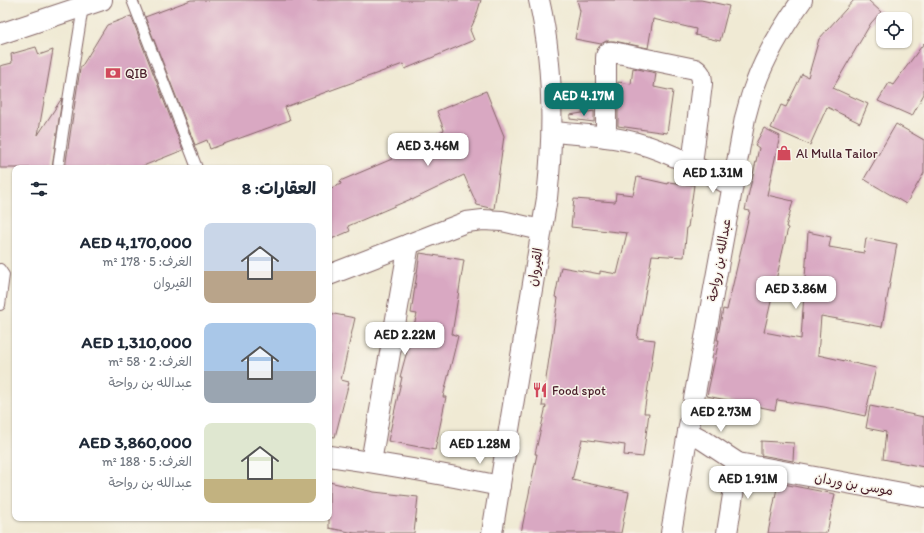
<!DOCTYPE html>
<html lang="ar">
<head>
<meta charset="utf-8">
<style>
	body { margin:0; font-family:Itim,"Playpen Sans Arabic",sans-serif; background:#f6f6f7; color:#1f2937; direction:rtl; height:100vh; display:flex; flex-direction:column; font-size:15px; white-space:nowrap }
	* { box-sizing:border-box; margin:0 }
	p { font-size:13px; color:#747a83 }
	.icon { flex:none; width:22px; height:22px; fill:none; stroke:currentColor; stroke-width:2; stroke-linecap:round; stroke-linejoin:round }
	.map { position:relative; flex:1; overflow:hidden; direction:ltr }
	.panel { position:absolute; left:12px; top:165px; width:320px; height:356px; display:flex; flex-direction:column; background:#fff; border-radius:8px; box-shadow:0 1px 3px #0004; direction:rtl }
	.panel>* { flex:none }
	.tools { position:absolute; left:876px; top:12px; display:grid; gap:8px }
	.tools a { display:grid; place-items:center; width:36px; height:36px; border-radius:8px; background:#fff; box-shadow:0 1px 3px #0004; font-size:20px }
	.price { position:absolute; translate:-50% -34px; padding:0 9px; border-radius:8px; background:#fff; color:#222; font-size:13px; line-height:26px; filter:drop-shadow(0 1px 2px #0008) }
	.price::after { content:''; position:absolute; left:50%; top:24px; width:12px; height:9px; margin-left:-6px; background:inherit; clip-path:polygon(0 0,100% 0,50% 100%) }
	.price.on { background:#0f766e; color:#fff }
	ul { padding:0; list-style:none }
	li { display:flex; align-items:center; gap:12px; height:100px; padding:0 16px }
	li span { display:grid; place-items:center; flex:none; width:112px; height:80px; border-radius:8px; color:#555 }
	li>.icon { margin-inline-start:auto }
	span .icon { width:48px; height:48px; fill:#fffc; stroke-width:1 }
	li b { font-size:17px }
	h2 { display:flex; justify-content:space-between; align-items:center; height:48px; padding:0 16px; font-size:17px }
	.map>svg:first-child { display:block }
	.building { fill:#d9a8c2 }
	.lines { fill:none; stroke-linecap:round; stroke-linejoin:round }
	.lane-casing { stroke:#846666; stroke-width:12 }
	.street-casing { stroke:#846666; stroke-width:22 }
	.lane { stroke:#fff; stroke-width:10 }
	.street { stroke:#fff; stroke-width:20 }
	.labels { text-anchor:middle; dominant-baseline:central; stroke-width:3; stroke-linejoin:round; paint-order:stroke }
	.poi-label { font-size:13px; fill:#4a1f2b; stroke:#f7f3e8; text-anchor:start }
	.street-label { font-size:13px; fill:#4a1f2b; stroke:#f7f3e8 }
</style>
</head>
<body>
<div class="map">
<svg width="924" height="533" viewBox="0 0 924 533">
	<rect width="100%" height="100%" fill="#f7f3e8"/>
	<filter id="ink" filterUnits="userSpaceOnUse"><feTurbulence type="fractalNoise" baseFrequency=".025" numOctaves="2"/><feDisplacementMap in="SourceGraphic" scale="8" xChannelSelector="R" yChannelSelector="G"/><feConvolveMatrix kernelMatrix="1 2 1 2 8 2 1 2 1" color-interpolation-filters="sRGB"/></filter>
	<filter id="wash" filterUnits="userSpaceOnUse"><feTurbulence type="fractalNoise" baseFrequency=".012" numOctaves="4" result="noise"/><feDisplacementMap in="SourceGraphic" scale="16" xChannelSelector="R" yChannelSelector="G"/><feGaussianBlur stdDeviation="0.9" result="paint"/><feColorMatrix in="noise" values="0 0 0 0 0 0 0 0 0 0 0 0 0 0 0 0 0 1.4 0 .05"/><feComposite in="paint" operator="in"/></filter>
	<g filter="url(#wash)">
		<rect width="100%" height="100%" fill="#f0ead4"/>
		<g id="blocks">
			<g class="building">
				<path d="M191,0h290l-5,17 -6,13 4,10 -69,29 -2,-5 -118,43 5,13 -80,29 -3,-9 -12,5 -50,-128z"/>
				<path d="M577,0h124l28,6 -9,35 -25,-6 1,-6 -43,-10 -5,29 -34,-7h-8l-5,3 -26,-5 5,-28z"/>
				<path d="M854,0h14l13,12 -10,11 -38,65 35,16 -8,19 -33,-16 -17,38 -39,-17 10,-23 5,2 16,-33 6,3 11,-38z"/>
				<path d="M131,16l52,134 -45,18h-73l15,-99 27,-44z"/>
				<path d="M924,43v51l-12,22 -34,-15 11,-18 4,2z"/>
				<path d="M36,47l3,8 14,-5 -15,85 24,-37 -10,70h-52v-102l12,-3 -1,-9z"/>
				<path d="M633,68l23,5 -2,14 19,4 -6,42 -49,-7v-44l13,2z"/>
				<path d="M486,91l18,45 -10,73 -17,-4 -13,-30 -52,25 -1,-1 -63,27 2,5 -21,9v-51l12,-5 -1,-3 52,-22 -1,-2 53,-27 -7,-19z"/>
				<path d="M594,111v11l-24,-3v-4z"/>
				<path d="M896,124l28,16v33l-18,31 -42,-25z"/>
				<path d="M764,128l16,8 -13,59 26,6 -7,26 2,1 -24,104 37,7 7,-107 23,5 -2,10 35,6 2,-15 31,6 -15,83 -61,-11 -3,39 58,13 -11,48 -41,-9 -47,-7 -2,10 -68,-14 12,-56h-2l6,-31 4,1 23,-99 -5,-1 14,-62 -4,-3z"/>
				<path d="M637,177l31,7v-2l26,3 -6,42h-1l-3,30 -32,-2 -15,83 18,2 -11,73h5l-6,44 -19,-2 1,-10 -43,-6 -10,41 57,12 -8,41h-100l16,-79h-2l11,-48h-4l16,-108 -3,-1 6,-30 39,7v-3l17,3 10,-41 -56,-6 3,-28 41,3 1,-9 17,2z"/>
				<path d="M420,253l44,7 -12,74 6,2 -15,61h3l-11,53 -47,-9 14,-64h-2l17,-63 -6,-1z"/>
				<path d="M329,313l26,5 -14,62 8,2 -14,55 -6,-1z"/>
				<path d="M870,406l54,11v50l-41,-8 3,-27 -20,-4z"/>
				<path d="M761,441l33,2 -1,18 -32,-6z"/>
				<path d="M329,482l45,10 44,5 -4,36h-59l-26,-5z"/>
				<path d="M778,483l57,11 -8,39h-59z"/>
			</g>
		</g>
	</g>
	<g filter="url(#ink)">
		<use href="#blocks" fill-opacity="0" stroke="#846666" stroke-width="1"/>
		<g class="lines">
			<g class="lane-casing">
				<g id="lane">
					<path d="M132,0l65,168"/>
					<path d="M58,168c7,-54 17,-108 25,-162"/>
					<path d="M0,269l4,6 -4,30"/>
				</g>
			</g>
			<g class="street-casing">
				<g id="street">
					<path d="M0,34l102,-34"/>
					<path d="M552,132c24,2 49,3 73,8 39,8 73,28 107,46"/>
					<path d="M606,137v-79c0,-4 2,-7 7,-6l82,17c6,4 7,8 7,15l-10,80"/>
					<path d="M329,275l137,-53 17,-2 19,1 39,9"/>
					<path d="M688,432l15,8 35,23 186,34"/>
					<path d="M329,456c57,8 114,18 171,30"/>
					<path d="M371,462l38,-218"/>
					<path d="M492,533l55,-335c7,-66 7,-133 -8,-198"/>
					<path d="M671,533l17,-101 57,-314c3,-11 6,-23 10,-33 11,-31 28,-58 47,-85"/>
					<path d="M727,533l11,-70"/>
				</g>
			</g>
			<use href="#lane" class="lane"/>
			<use href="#street" class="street"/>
		</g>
	</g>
	<defs>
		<g id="bank-bare" transform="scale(1.2)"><path d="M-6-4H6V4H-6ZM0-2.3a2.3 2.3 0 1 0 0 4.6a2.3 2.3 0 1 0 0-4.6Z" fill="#d1495b" stroke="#f7f3e8" stroke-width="2.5" paint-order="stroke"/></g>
		<g id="shop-bare" transform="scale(1.2)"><path d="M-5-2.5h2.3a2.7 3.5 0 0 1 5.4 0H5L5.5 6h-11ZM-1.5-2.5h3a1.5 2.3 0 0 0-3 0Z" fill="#d1495b" stroke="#f7f3e8" stroke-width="2.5" paint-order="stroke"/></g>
		<g id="restaurant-bare" transform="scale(1.2)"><path d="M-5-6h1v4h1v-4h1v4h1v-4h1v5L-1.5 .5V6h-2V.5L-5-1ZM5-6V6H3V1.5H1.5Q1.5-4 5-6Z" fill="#d1495b" stroke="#f7f3e8" stroke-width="2.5" paint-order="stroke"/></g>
	</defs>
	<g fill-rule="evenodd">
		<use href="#bank-bare" x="113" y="73"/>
		<use href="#shop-bare" x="784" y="153"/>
		<use href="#restaurant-bare" x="540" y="390"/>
	</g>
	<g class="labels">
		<g class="poi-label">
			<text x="125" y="73">QIB</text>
			<text x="796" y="153">Al Mulla Tailor</text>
			<text x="552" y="390">Food spot</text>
		</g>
		<g class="street-label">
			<text transform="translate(719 260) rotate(-80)">عبدالله بن رواحة</text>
			<text transform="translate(535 267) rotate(-81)">القيروان</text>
			<text transform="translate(854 484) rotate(10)">موسى بن وردان</text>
		</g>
	</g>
</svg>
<div class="tools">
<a><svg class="icon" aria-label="locate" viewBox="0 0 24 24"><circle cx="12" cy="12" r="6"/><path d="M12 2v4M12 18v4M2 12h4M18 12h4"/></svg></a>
</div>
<b class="price on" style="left:584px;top:117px">AED 4.17M</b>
<b class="price" style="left:428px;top:167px">AED 3.46M</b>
<b class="price" style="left:713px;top:194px">AED 1.31M</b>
<b class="price" style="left:796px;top:310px">AED 3.86M</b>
<b class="price" style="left:405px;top:356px">AED 2.22M</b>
<b class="price" style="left:721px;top:433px">AED 2.73M</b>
<b class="price" style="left:480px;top:465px">AED 1.28M</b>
<b class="price" style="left:748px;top:500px">AED 1.91M</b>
<section class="panel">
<h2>العقارات: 8<svg class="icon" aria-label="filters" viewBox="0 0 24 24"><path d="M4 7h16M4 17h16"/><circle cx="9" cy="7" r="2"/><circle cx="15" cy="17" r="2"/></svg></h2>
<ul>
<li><span style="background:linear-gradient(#c9d6e8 60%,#b9a48a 0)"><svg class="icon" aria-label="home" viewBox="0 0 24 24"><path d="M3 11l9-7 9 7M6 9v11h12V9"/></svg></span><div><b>AED 4,170,000</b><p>الغرف: 5 · 178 m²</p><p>القيروان</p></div></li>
<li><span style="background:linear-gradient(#a9c7e8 60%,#9aa5b1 0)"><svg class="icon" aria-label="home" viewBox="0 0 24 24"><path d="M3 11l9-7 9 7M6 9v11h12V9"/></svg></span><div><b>AED 1,310,000</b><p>الغرف: 2 · 58 m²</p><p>عبدالله بن رواحة</p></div></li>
<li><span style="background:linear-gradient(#dfe7d0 70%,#c2b280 0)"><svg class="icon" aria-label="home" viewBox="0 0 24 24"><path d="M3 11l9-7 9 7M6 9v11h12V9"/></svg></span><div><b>AED 3,860,000</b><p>الغرف: 5 · 188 m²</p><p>عبدالله بن رواحة</p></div></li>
</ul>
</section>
</div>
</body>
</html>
